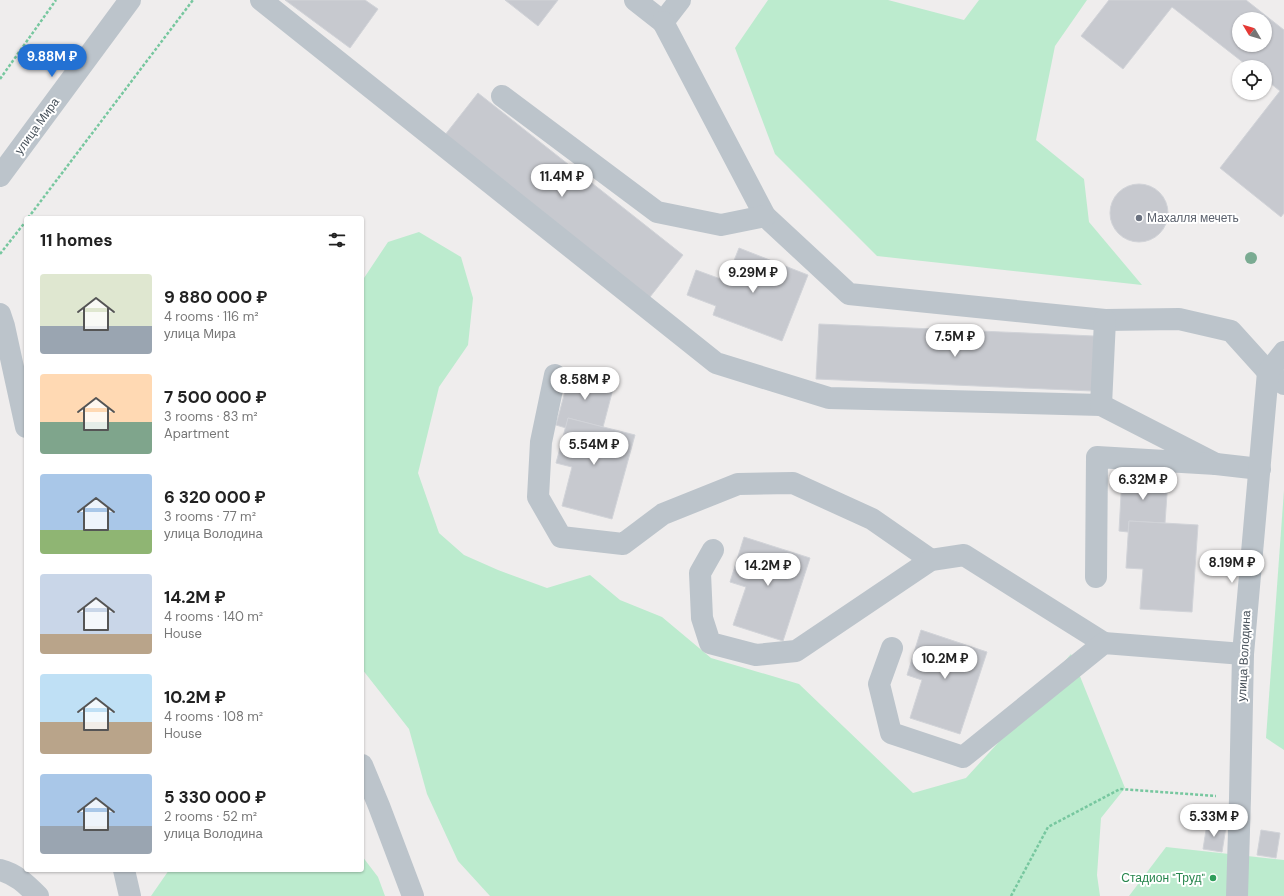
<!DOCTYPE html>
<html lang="en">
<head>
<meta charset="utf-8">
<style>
	body { margin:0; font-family:"DM Sans",sans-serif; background:#f2f2f2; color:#222; height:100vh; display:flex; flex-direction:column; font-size:15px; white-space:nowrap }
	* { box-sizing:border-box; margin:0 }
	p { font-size:13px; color:#767676 }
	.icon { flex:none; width:22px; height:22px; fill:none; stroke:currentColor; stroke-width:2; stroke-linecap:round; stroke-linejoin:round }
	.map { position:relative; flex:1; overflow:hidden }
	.sheet { position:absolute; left:24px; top:216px; width:340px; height:656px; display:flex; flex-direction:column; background:#fff; border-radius:4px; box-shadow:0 1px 3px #0004 }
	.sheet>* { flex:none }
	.needle { width:26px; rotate:308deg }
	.buttons { position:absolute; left:1232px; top:12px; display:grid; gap:8px }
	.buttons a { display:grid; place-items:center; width:40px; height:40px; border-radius:50%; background:#fff; box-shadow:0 1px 3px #0004; font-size:20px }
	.price { position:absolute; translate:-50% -34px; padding:0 9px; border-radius:14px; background:#fff; color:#222; font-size:13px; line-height:26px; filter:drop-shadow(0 1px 2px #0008) }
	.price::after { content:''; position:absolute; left:50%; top:24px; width:12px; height:9px; margin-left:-6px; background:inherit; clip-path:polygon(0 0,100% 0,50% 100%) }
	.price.on { background:#2371d3; color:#fff }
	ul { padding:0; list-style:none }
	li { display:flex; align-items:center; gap:12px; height:100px; padding:0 16px }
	li span { display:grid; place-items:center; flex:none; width:112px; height:80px; border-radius:4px; color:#555 }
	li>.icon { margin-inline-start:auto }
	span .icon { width:48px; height:48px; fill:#fffc; stroke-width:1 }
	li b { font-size:17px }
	h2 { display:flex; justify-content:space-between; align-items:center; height:48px; padding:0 16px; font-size:17px }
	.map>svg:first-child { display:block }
	.green { fill:#bcebce }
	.building { fill:#c7c9cf; stroke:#d1d3d8; fill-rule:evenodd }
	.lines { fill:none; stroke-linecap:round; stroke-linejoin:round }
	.path { stroke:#77c79f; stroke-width:2.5; stroke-dasharray:3 2; stroke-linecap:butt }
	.minor { stroke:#bcc4cb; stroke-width:22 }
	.tree { fill:#7aab92 }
	.worship-dot { fill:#6b7280; stroke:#fff; stroke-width:1.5 }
	.leisure-dot { fill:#2e9e5b; stroke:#fff; stroke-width:1.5 }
	.labels { text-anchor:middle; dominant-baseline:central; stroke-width:4; stroke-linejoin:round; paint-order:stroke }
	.street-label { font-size:12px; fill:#465059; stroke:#fff }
	.worship-label { font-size:12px; fill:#5b616d; stroke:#fff; text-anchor:start }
	.leisure-label { font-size:12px; fill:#27864d; stroke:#fff; text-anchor:end }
</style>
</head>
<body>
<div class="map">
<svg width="1284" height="896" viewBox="0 0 1284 896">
	<rect width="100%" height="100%" fill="#efeded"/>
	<g class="green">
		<path d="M768,0h120l76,20 15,-20h108l-32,46 -19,94 48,39 5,43 53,63 -265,-29 -102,-102 -40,-106z"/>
		<path d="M419,232l42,25 12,41 -5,47 -29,42 -21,86 21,60 25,22 34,15 49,18 43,-13 30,25 42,17 49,41 88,26 114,109 53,-15 31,-34 34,-44 40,-46 54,134 -24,30 -4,57 3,21h-610l-32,-35 -31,-67 -18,-65 -47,-60v-388l26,-39z"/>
		<path d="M1284,490v260l-18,-12z"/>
		<path d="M1166,847l118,13v36h-155z"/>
		<path d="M362,856l16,21 7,19h-234l18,-26h193z"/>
	</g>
	<g class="building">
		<path d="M285,0h80l13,9 -28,39z"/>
		<path d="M505,0h53l-20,26z"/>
		<path d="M1109,0h137l38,30v183l-3,4 -61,-49 60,-77 -15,-12v-12h-16l-77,-60 -49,62 -42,-33zM1239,19h26v26h-26z"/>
		<path d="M478,93l205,162 -37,47 -205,-162z"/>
		<circle cx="1139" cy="213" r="29"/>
		<path d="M739,248l69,27 -26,66 -69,-26 3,-9 -29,-11 9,-25 30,11z"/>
		<path d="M819,324l275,12 -2,55 -276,-12z"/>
		<path d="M570,373l44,12 -11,42 -35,-9 -2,10 -10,-3z"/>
		<path d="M568,418l67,17 -23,84 -50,-13 10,-39 -16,-4z"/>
		<path d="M1122,477l46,3 -3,43 -36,-2 -1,11 -9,-1z"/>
		<path d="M1129,521l69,4 -6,87 -52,-3 3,-40 -17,-1z"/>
		<path d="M744,537l66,21 -27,83 -50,-16 13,-38 -16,-5z"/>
		<path d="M921,630l66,22 -27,82 -50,-16 12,-38 -15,-5z"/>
		<path d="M1207,824l19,3 -4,25 -19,-3z"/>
		<path d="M1261,830l19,3 -4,25 -19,-3z"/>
	</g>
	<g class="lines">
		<g class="path">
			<path d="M0,79l56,-79"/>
			<path d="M28,218l165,-218"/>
			<path d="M0,254l26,-33"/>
			<path d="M1011,896l37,-69 72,-38 96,7"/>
		</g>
		<g class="minor">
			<path d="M261,0l455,363 113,35 272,7 115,59"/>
			<path d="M635,0l28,22 17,-22"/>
			<path d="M663,22l102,194 84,78 256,26 74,-1 52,12 37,41 16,12"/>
			<path d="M502,96l155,116 64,13 44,-9"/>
			<path d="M0,176l130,-176"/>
			<path d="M0,314l4,12 22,101"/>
			<path d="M555,375l-14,67 -3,55 23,40 62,7 40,-30 75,-30 55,-1 79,36 59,41"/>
			<path d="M1101,405l4,-85"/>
			<path d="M713,550l-13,23 2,45 8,25 46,12 40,-4 135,-91 33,-5 140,88"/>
			<path d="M1096,577l1,-120 119,7 44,5"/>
			<path d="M892,648l-13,36 12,49 72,24 141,-114 139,11"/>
			<path d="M362,765l17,41 34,90"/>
			<path d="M0,870c16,4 26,14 38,26"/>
			<path d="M124,870l6,26"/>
			<path d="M1237,896l3,-98 3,-144 25,-282 16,-20"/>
		</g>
	</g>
	<circle class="tree" cx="1251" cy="258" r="6"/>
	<circle class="worship-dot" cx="1139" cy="218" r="4"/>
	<circle class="leisure-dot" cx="1213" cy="878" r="4"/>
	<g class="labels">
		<g class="street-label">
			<text transform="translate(37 126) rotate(-54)">улица Мира</text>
			<text transform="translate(1244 656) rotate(-87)">улица Володина</text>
		</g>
		<g class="worship-label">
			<text x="1147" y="218">Махалля мечеть</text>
		</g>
		<g class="leisure-label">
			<text x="1205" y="878">Стадион "Труд"</text>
		</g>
	</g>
</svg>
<div class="buttons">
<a><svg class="needle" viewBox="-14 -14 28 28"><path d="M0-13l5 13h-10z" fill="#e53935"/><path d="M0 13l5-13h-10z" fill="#767676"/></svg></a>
<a><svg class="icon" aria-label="locate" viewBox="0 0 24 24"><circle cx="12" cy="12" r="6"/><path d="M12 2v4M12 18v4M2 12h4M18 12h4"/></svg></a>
</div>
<b class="price on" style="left:52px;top:78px">9.88M ₽</b>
<b class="price" style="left:562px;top:198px">11.4M ₽</b>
<b class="price" style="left:753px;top:294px">9.29M ₽</b>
<b class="price" style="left:955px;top:358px">7.5M ₽</b>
<b class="price" style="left:585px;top:401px">8.58M ₽</b>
<b class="price" style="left:594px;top:466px">5.54M ₽</b>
<b class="price" style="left:1143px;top:501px">6.32M ₽</b>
<b class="price" style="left:1232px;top:584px">8.19M ₽</b>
<b class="price" style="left:768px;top:587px">14.2M ₽</b>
<b class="price" style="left:945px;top:680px">10.2M ₽</b>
<b class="price" style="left:1214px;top:838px">5.33M ₽</b>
<section class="sheet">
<h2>11 homes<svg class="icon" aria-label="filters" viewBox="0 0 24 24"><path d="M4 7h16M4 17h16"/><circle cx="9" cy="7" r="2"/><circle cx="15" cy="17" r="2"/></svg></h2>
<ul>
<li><span style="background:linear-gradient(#dfe7d0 65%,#9aa5b1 0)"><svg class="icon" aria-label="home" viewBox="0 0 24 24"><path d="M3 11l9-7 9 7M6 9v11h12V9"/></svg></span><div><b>9 880 000 ₽</b><p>4 rooms · 116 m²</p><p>улица Мира</p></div></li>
<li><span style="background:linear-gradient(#ffd9b3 60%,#7fa58c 0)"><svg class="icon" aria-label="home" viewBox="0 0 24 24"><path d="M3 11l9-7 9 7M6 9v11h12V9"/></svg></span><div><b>7 500 000 ₽</b><p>3 rooms · 83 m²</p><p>Apartment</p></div></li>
<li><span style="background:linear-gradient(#a9c7e8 70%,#8fb573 0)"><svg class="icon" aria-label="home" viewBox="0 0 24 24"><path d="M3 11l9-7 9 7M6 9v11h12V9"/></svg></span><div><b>6 320 000 ₽</b><p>3 rooms · 77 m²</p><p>улица Володина</p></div></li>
<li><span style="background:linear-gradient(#c9d6e8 75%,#b9a48a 0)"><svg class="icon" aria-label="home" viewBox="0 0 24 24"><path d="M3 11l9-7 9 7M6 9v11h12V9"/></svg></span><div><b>14.2M ₽</b><p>4 rooms · 140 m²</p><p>House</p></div></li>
<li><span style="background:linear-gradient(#bfe0f5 60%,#b9a48a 0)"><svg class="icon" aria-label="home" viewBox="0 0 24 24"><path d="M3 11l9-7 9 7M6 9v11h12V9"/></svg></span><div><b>10.2M ₽</b><p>4 rooms · 108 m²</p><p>House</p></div></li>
<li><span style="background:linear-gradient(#a9c7e8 65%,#9aa5b1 0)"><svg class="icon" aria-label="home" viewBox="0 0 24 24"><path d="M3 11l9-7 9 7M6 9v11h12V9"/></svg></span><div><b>5 330 000 ₽</b><p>2 rooms · 52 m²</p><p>улица Володина</p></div></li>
</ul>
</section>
</div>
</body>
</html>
